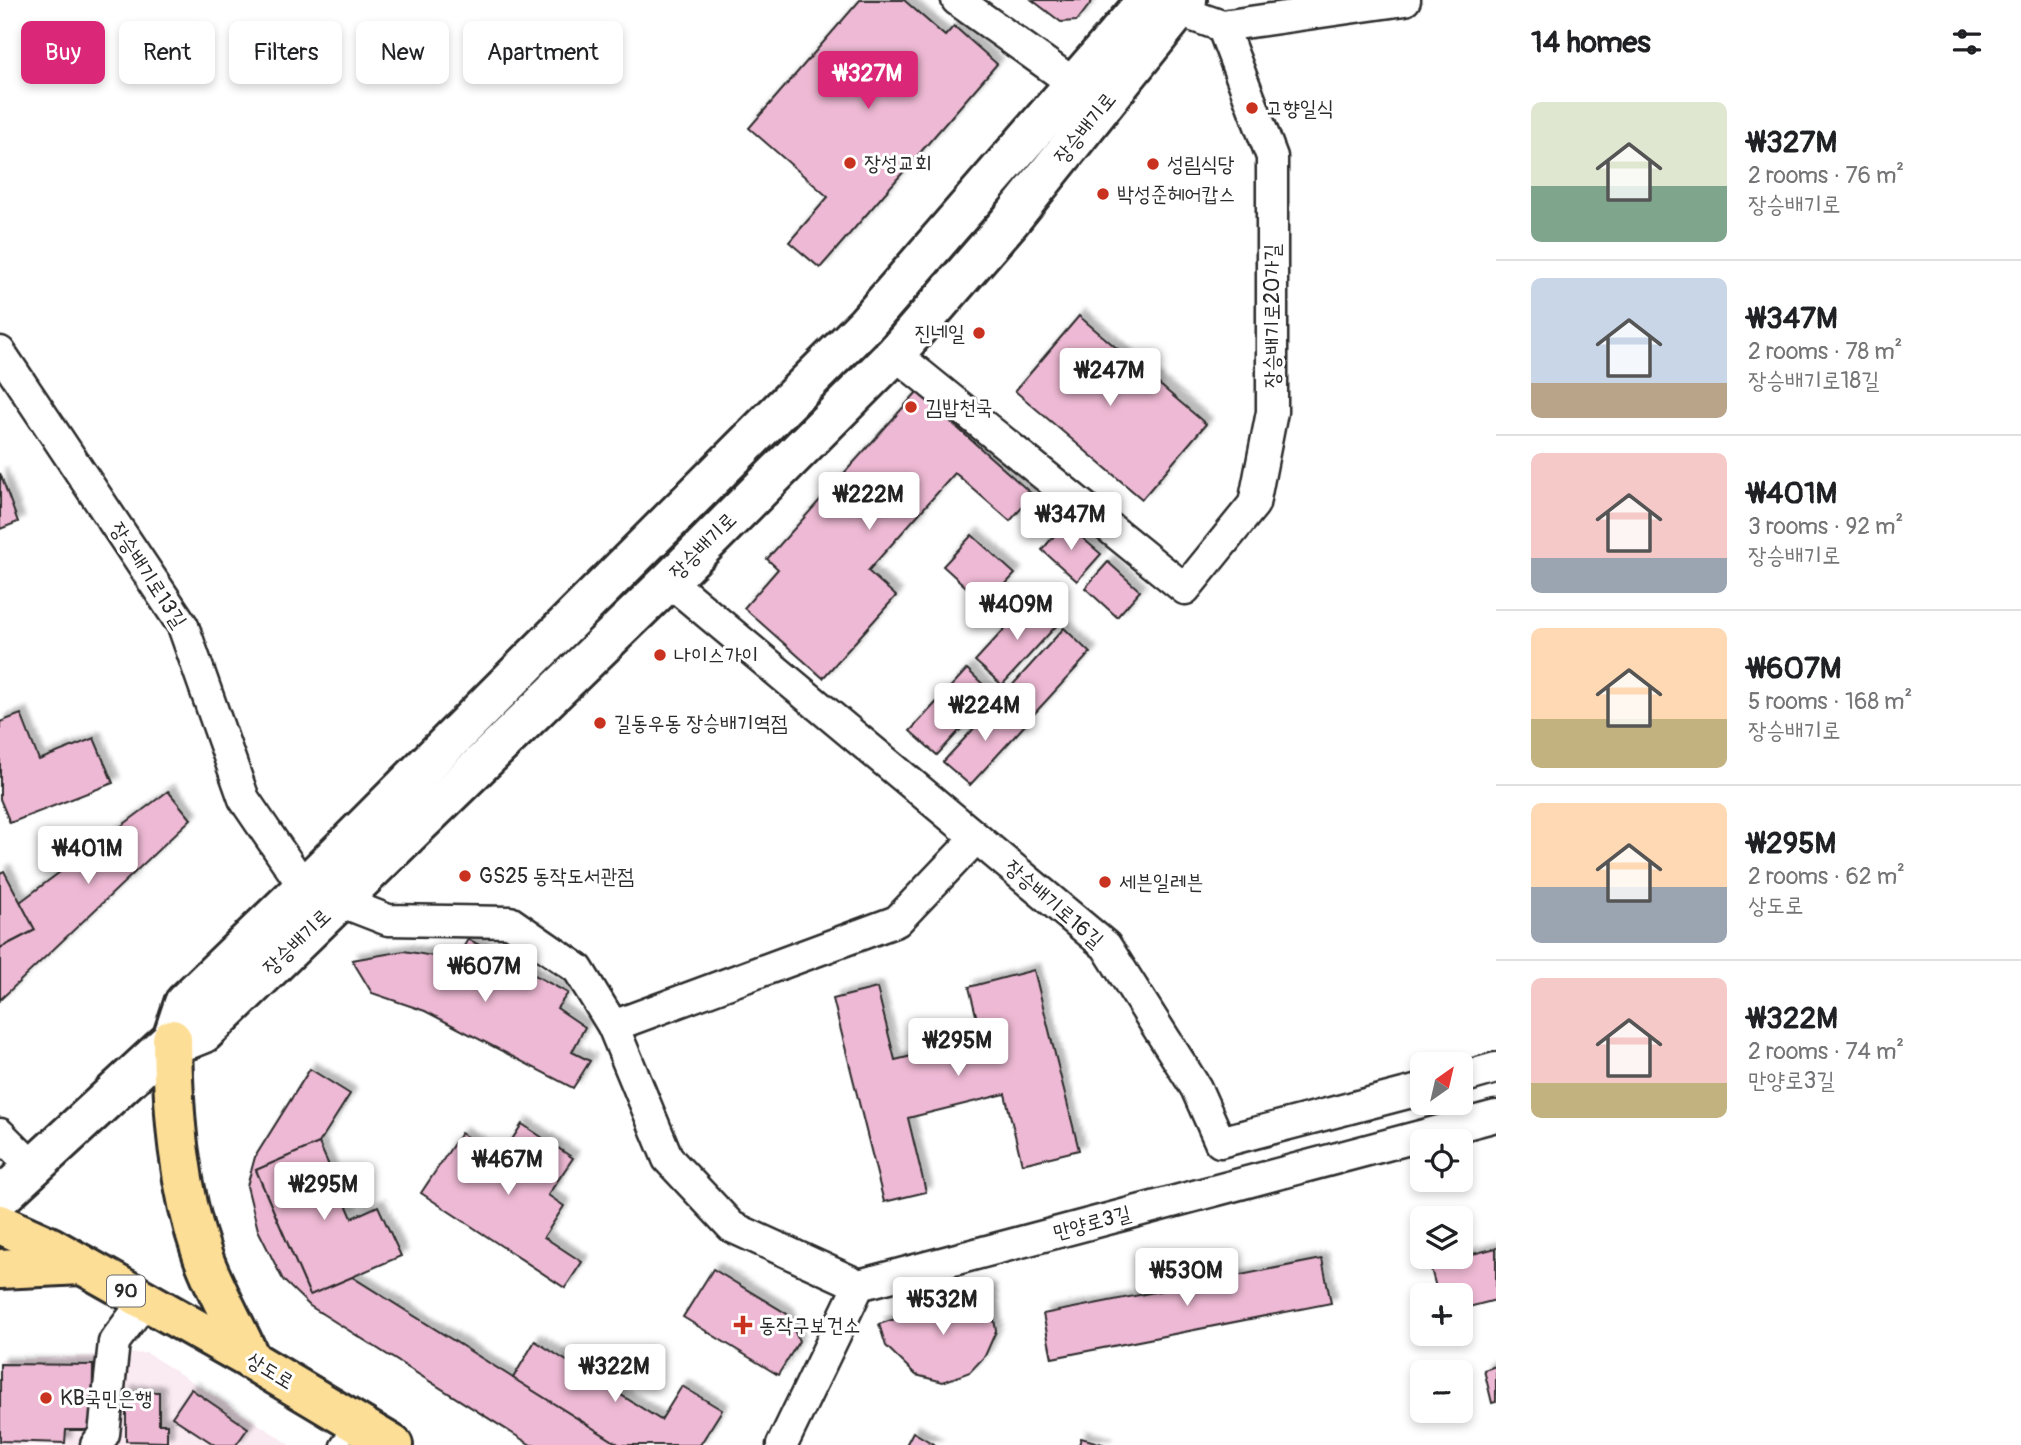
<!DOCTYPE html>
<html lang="en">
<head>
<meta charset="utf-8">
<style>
	body { margin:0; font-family:Pangolin,"Poor Story",sans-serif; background:#f6f6f6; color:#202124; height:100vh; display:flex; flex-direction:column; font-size:26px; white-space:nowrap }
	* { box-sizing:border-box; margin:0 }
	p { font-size:23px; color:#757577 }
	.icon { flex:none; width:38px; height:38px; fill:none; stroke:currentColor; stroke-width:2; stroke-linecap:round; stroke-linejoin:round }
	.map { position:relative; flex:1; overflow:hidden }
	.sheet { display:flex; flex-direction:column; background:#fff; width:525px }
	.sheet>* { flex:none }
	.top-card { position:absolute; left:21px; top:21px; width:665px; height:63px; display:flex; gap:14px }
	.needle { width:46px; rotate:34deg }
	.fabs { position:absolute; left:1410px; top:1052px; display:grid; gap:14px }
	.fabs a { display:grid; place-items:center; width:63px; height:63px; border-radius:10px; background:#fff; box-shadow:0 4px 10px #0003; font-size:35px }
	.price { position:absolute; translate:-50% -60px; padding:0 16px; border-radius:7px; background:#fff; color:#222; font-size:23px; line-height:46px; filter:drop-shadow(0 2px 4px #0008) }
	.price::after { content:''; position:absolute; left:50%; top:42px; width:21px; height:16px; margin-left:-10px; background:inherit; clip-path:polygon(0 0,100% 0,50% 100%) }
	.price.on { background:#db2777; color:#fff }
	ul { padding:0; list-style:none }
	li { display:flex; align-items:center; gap:21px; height:175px; padding:0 35px }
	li+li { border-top:2px solid #e0e0e0 }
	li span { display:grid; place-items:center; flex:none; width:196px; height:140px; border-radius:10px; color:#555 }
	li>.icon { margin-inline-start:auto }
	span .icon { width:84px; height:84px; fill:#fffc; stroke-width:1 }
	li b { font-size:30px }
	h2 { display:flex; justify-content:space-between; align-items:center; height:84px; padding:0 35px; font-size:30px }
	.tag { padding:0 24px; border-radius:10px; background:#fff; box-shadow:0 4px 10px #0003; font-size:24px; line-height:63px }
	.tag.on { background:#db2777; color:#fff }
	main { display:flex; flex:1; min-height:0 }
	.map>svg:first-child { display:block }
	.built { fill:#faeaf2 }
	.building { fill:#eeb9d4; stroke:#2b2b2b; stroke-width:2; filter:url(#shadow) }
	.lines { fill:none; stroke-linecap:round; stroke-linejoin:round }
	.lane-casing { stroke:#2b2b2b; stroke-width:21 }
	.street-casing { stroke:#2b2b2b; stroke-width:35 }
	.secondary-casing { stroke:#2b2b2b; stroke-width:44 }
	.primary-casing { stroke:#2b2b2b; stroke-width:44 }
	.lane { stroke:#fff; stroke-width:16 }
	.street { stroke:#fff; stroke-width:30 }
	.secondary { stroke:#fff; stroke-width:38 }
	.primary { stroke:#fdde96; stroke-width:38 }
	.poi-dot { fill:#c8321e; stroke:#fff; stroke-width:2.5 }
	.labels { text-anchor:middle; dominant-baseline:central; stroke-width:6; stroke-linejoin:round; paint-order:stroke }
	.shield { fill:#fff; stroke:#6b6b6b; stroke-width:2 }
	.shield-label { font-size:19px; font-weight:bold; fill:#2b2b2b }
	.poi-label { font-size:21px; fill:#2b2b2b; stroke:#fff; text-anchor:start }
	.street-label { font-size:21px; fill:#2b2b2b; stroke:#fff }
</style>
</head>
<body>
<main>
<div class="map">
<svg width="1496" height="1445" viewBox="0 0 1496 1445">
	<defs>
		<filter id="shadow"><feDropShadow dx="6" dy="-6" stdDeviation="2" flood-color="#0004"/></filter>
	</defs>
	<rect width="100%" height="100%" fill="#fff"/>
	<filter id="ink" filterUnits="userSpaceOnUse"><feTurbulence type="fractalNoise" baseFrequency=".0143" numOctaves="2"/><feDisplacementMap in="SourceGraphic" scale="14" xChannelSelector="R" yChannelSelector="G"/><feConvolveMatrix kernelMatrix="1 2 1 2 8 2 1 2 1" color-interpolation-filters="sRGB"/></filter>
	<g filter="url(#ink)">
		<path class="built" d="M147,1353l144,92h-291v-85z"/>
		<g class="building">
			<path d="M860,0h44l41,36 9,-10 43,38 -177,204 -31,-26 39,-45 -79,-69z"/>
			<path d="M1032,0h61l-16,21 -16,1z"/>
			<path d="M1079,316l127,108 -64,75 -127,-108z"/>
			<path d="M917,392l116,103 -23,26 -55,-48 -87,98 28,25 -73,82 -79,-70 34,-39 -11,-10z"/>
			<path d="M0,473l18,49 -18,7z"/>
			<path d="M1065,523l36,31 -24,27 -35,-31z"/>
			<path d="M972,535l43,39 -29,31 -43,-39z"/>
			<path d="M1108,562l32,29 -23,26 -32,-29z"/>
			<path d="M1032,599l26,25 -56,61 -27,-24z"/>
			<path d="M1064,628l26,25 -56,61 -26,-24z"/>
			<path d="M967,669l26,25 -56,61 -27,-24z"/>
			<path d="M1000,700l26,24 -56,61 -27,-23z"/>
			<path d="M21,714l18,46 55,-22 19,45 -103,40 -10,-24v-77z"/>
			<path d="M168,791l23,28 -191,181v-52l35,-18 -15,-28z"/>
			<path d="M4,871l31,59 -35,18v-75z"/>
			<path d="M468,939l100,54 -11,15 28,19 -13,25 18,9 -17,27 -148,-77 -53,-18 -20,-33 52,-9 52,9z"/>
			<path d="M1034,970l45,180 -57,14 -17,-70 -97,24 18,74 -42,10 -51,-203 44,-11 18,72 87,-21 -13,-52z"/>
			<path d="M310,1069l40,25 -31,49 -63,27 54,125 42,-18 268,168h-89l-221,-139 -27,-26 -25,-50 -11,-44 8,-29z"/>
			<path d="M522,1124l51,34 -25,37 16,11 -20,31 38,25 -17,26 -144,-95 40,-60 39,25z"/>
			<path d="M319,1143l33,75 26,-12 23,50 -91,39 -54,-125z"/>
			<path d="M1496,1248v52l-35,9v-14h-23l-8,-30z"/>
			<path d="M1322,1259l9,44 -279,55 -9,-44z"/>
			<path d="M713,1269l74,45 12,27 -21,34 -95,-58z"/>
			<path d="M989,1290l7,41 -11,25 -15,16 -27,10 -27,-7 -30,-29 -7,-22z"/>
			<path d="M535,1341l126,79 21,-34 40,24 -22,35h-80l-107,-67z"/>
			<path d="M0,1364l93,1 -1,65h-26l-1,13 -65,-2z"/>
			<path d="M1496,1366v36l-4,1 -8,-33z"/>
			<path d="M191,1389l57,39 -12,17h-21l-43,-28z"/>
			<path d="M126,1392h33v32h8v18l-41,-1z"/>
			<path d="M913,1432l22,13h-29z"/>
			<path d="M1081,1438l25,7h-27z"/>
		</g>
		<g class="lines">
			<g class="lane-casing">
				<path id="lane" d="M339,1445l15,-23"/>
			</g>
			<g class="street-casing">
				<g id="street">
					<path d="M957,0l119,85"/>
					<path d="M1179,11l43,15 183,-26"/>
					<path d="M0,352l183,274 61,173 60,88"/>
					<path d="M895,354l290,235 69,-85 18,-92v-255l-50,-131"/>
					<path d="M669,581l437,365 90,142 24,54 203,-53"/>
					<path d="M339,901l49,19 122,2 68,47 35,57 55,133 64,68 127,58"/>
					<path d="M613,1026l284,-105 79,-83"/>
					<path d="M1461,1078l35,-10"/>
					<path d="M0,1134l33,33"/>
					<path d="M96,1445l8,-11 10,-92 30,-40"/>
					<path d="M782,1445l77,-160 637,-169"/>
				</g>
			</g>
			<g class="secondary-casing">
				<g id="secondary">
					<path d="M172,1039h17l15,-6 465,-452 226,-227 115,-133 177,-221"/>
					<path d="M0,1198l172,-159 12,-36 120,-116 562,-563 281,-324"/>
				</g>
			</g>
			<g class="primary-casing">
				<g id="primary">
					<path d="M172,1039c1,74 6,147 31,218 13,35 33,69 48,103"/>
					<path d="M0,1224l49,22 202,114 142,85"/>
					<path d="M0,1269l82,-4"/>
				</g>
			</g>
			<use href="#lane" class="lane"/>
			<use href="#street" class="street"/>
			<use href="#secondary" class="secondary"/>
			<use href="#primary" class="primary"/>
		</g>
	</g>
	<g class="poi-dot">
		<circle cx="1252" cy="108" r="7"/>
		<circle cx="850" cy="163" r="7"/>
		<circle cx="1153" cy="164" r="7"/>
		<circle cx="1103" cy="194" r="7"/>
		<circle cx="979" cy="333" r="7"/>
		<circle cx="911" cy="407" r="7"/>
		<circle cx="660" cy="655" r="7"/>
		<circle cx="600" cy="723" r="7"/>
		<circle cx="465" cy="876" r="7"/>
		<circle cx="1105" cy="882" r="7"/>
		<path d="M739.5 1314.5h7v7h7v7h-7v7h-7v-7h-7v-7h7z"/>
		<circle cx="46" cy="1398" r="7"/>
	</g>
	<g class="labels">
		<rect class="shield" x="107" y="1275.5" width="38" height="31" rx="5"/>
		<g class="shield-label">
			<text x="126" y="1291">90</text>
		</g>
		<g class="poi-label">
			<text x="1266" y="108">고향일식</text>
			<text x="864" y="163">장성교회</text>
			<text x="1167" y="164">성림식당</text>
			<text x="1117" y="194">박성준헤어캅스</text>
			<text x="965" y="333" text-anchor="end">진네일</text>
			<text x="925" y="407">김밥천국</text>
			<text x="674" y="655">나이스가이</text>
			<text x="614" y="723">길동우동 장승배기역점</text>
			<text x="479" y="876">GS25 동작도서관점</text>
			<text x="1119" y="882">세븐일레븐</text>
			<text x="759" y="1325">동작구보건소</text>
			<text x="60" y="1398">KB국민은행</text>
		</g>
		<g class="street-label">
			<text transform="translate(1085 128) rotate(-51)">장승배기로</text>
			<text transform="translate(1272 316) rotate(-90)">장승배기로20가길</text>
			<text transform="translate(703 546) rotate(-45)">장승배기로</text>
			<text transform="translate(148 575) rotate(57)">장승배기로13길</text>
			<text transform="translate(1054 904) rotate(41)">장승배기로16길</text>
			<text transform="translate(297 942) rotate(-44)">장승배기로</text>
			<text transform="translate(1092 1223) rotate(-15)">만양로3길</text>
			<text transform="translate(270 1371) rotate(31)">상도로</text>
		</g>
	</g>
</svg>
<div class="fabs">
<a><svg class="needle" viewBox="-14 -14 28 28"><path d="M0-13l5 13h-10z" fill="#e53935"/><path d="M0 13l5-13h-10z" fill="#757577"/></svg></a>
<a><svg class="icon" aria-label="locate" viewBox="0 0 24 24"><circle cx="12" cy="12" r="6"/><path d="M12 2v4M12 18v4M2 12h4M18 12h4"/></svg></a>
<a><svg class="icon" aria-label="layers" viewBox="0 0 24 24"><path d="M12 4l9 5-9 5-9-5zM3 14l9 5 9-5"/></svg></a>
<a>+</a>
<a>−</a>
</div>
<b class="price on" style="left:868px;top:111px">₩327M</b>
<b class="price" style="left:1110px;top:408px">₩247M</b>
<b class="price" style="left:869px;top:532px">₩222M</b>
<b class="price" style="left:1071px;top:552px">₩347M</b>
<b class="price" style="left:1017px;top:642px">₩409M</b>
<b class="price" style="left:985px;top:743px">₩224M</b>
<b class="price" style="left:88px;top:886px">₩401M</b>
<b class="price" style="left:485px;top:1004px">₩607M</b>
<b class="price" style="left:958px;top:1078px">₩295M</b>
<b class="price" style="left:508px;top:1197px">₩467M</b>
<b class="price" style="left:324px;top:1222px">₩295M</b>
<b class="price" style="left:1187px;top:1308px">₩530M</b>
<b class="price" style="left:943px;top:1337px">₩532M</b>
<b class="price" style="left:615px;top:1404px">₩322M</b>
<div class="top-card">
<a class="tag on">Buy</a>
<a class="tag">Rent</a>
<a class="tag">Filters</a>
<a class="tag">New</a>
<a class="tag">Apartment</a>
</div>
</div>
<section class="sheet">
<h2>14 homes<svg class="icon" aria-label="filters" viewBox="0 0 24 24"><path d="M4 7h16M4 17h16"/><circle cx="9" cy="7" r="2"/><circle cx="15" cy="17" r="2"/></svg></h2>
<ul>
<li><span style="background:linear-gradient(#dfe7d0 60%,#7fa58c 0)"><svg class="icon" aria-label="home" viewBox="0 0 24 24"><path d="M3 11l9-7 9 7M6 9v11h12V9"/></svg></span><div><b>₩327M</b><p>2 rooms · 76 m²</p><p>장승배기로</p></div></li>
<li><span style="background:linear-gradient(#c9d6e8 75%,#b9a48a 0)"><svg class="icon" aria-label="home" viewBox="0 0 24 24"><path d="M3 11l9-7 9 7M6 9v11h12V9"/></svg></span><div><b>₩347M</b><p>2 rooms · 78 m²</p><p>장승배기로18길</p></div></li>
<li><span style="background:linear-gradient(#f6c9c9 75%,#9aa5b1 0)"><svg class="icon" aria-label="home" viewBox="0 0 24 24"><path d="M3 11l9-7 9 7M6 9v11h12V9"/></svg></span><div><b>₩401M</b><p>3 rooms · 92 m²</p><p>장승배기로</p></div></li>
<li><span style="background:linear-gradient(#ffd9b3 65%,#c2b280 0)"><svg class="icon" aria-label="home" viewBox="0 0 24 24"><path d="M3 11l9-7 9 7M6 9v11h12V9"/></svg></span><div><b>₩607M</b><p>5 rooms · 168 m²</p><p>장승배기로</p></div></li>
<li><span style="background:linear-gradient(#ffd9b3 60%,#9aa5b1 0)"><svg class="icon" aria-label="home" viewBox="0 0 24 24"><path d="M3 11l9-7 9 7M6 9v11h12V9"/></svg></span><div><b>₩295M</b><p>2 rooms · 62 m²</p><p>상도로</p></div></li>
<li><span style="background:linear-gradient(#f6c9c9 75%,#c2b280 0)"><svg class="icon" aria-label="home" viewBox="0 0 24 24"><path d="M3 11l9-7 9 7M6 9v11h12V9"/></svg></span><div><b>₩322M</b><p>2 rooms · 74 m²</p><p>만양로3길</p></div></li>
</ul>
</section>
</main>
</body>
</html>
